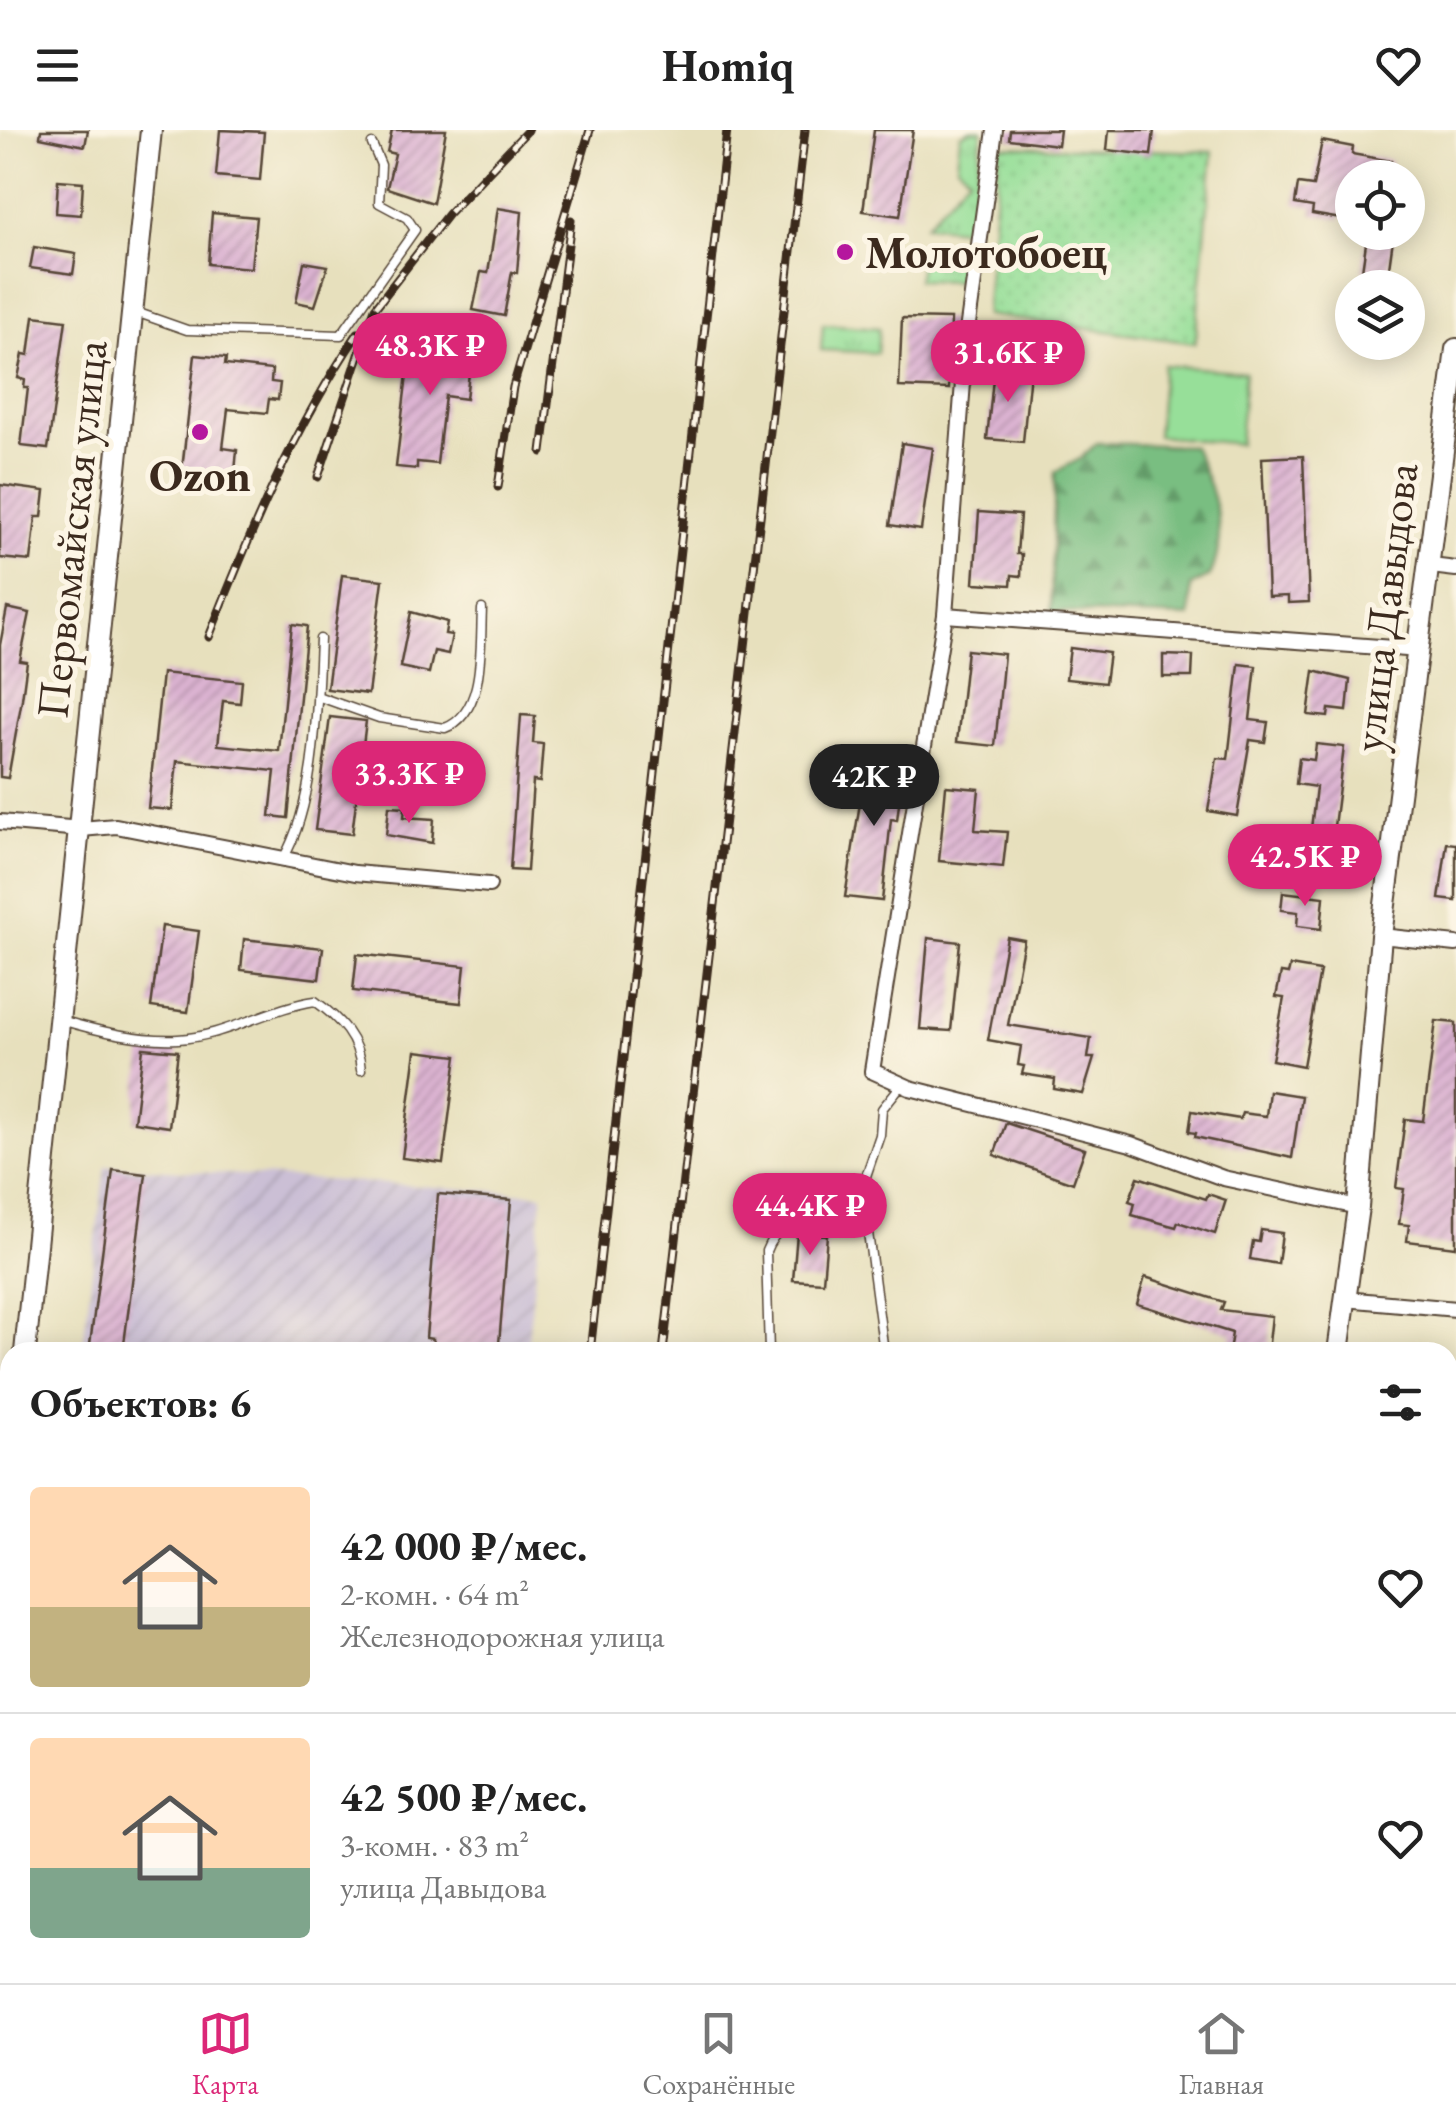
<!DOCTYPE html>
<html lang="ru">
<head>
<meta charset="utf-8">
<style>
	body { margin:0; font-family:"EB Garamond",serif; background:#f2f2f2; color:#222; height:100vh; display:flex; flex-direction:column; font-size:38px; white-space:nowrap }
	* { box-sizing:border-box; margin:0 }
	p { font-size:32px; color:#767676 }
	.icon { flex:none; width:55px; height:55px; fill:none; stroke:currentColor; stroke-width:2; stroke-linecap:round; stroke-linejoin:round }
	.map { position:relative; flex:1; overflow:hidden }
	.details { position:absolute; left:0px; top:1212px; width:1458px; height:642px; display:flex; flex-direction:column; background:#fff; border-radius:30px 30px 0 0; box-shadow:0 5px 25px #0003 }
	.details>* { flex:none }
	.fabs { position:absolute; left:1335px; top:30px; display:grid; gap:20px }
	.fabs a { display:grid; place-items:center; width:90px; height:90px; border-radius:50%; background:#fff; box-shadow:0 5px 25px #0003; font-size:50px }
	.price { position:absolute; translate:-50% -85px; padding:0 22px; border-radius:35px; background:#db2777; color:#fff; font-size:32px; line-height:65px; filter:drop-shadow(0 2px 5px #0008) }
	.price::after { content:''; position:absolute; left:50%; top:60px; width:30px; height:22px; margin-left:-15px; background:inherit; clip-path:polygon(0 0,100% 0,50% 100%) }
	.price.on { background:#222; color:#fff }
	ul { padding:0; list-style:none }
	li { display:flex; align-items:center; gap:30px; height:250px; padding:0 30px }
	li+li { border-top:2px solid #e0e0e0 }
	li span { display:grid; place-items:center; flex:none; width:280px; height:200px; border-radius:10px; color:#555 }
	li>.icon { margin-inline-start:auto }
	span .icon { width:120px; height:120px; fill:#fffc; stroke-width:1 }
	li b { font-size:42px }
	h2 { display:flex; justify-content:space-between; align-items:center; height:120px; padding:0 30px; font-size:42px }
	header { display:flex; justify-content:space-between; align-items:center; height:130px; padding:0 30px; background:#fff; font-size:45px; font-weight:700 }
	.tab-bar { display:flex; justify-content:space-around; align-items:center; height:140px; border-top:2px solid #e0e0e0; background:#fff; font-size:28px; color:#767676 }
	.tab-bar a { display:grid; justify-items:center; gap:5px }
	.tab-bar .on { color:#db2777 }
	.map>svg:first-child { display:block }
	.industrial { fill:url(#industrial-furrows) }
	.grass { fill:url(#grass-tufts); stroke:#69845c; stroke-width:2.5 }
	.forest { fill:url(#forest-firs); stroke:#5a7450; stroke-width:2.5 }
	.park { fill:url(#park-dots); stroke:#69845c; stroke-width:2.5 }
	.garden { fill:#97df99; stroke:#69845c; stroke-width:2.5 }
	.building { fill:url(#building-hatch) }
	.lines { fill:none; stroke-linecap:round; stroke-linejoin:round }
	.lane-casing { stroke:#554536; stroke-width:11 }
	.street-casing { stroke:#554536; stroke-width:18 }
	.secondary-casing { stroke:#554536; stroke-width:24 }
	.lane { stroke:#fff; stroke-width:8 }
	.street { stroke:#fff; stroke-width:14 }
	.secondary { stroke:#fff; stroke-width:20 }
	.rail-casing { stroke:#3b2a1e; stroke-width:9 }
	.rail { stroke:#fcf5e5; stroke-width:5; stroke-dasharray:15; stroke-linecap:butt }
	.poi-dot { fill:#b5179e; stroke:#fcf5e5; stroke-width:4 }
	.labels { text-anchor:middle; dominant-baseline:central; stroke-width:10; stroke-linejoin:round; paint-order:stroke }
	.poi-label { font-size:45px; font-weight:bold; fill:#3b2a1e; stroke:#fcf5e5; text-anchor:start }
	.street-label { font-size:45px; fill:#3b2a1e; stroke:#fcf5e5 }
</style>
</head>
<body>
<header><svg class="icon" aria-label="menu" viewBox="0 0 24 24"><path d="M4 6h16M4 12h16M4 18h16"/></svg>Homiq<svg class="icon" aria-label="heart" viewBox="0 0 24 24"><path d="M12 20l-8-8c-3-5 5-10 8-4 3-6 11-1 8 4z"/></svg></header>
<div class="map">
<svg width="1456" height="1853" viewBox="0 0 1456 1853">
	<defs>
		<pattern id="industrial-furrows" width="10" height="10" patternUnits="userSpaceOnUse" patternTransform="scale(2.5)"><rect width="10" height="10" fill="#cbbfd5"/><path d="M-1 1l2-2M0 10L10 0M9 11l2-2" fill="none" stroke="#afa4b6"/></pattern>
		<pattern id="grass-tufts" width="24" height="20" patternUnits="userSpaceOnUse" patternTransform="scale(2.5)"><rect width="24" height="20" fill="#97df99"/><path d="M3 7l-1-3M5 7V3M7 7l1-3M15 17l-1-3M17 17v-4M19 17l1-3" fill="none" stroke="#83c083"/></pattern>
		<pattern id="forest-firs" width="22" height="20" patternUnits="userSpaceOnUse" patternTransform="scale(2.5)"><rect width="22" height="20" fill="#79be81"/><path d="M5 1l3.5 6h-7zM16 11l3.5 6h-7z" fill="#649b69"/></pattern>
		<pattern id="park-dots" width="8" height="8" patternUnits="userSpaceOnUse" patternTransform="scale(2.5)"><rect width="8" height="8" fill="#97df99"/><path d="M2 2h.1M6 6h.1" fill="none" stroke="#83c083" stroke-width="1.8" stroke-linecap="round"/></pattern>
		<pattern id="building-hatch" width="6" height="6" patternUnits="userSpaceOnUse" patternTransform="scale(2.5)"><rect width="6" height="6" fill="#dcb3d2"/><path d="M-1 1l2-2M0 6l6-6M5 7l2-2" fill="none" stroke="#b492aa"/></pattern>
	</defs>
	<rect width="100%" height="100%" fill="#fcf5e5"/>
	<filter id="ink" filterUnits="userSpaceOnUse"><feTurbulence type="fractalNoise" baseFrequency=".01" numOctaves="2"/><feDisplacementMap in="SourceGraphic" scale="20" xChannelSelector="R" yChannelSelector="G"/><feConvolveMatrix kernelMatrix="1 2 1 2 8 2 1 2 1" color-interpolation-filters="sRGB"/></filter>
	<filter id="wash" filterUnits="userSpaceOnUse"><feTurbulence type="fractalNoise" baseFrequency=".0048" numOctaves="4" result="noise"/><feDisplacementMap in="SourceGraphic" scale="40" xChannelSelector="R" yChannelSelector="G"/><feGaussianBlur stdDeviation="2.25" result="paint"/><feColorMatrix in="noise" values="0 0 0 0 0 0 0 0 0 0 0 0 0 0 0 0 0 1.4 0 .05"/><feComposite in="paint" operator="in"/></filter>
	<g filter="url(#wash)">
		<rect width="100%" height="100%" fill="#e7e0bd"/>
		<g class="industrial">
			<path d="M105,1036l438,28 -16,158h-445z"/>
			<path d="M10,1803v42h452l-1,8h-457z"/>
		</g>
		<g class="grass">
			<path d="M971,0h11l-17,151 -48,-1 4,-21 38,2 3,-32 -37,-4 44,-49 -12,-11 3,-30z"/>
			<path d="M823,194l56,4 -2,25 -56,-3z"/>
		</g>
		<path class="forest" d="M1097,313l96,3c18,42 38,85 17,130l-19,10 -1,31 -139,-5 4,-140 25,-13z"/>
		<path class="park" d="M1000,16l213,6 -18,191 -210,-28z"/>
		<path class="garden" d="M1163,235l82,7 -6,72 -82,-8z"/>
		<g id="blocks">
			<g class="building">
				<path d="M41,0h47l-3,16 -45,-9z"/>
				<path d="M220,0l44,2 -4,48 -44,-4z"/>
				<path d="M392,0h54l-13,73 -46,-15 8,-34 -8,-2z"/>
				<path d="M874,0h39l-13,86 -37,-5z"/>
				<path d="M1010,0h50l-2,15 -49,-6z"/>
				<path d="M1109,0h45l-3,25 -44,-5z"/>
				<path d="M1322,11l31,6 -1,7 39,7 -4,17h-35v29l-8,-1 -3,13 -29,-5 1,-7 -18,-3 3,-20 15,2z"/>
				<path d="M58,50l25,2 -2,33 -25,-2z"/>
				<path d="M498,78l24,4 -5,61 -5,-1 -8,44 -31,-6 8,-38 7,1z"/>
				<path d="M212,83l44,4 -5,51 -43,-4z"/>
				<path d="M1367,106l26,3 -5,36 -26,-4z"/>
				<path d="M34,117l42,7 -3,20 -43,-6z"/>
				<path d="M304,132l24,4 -13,40 -19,-4z"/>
				<path d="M34,186l32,4 -18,129 -27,-3 7,-58h-4l1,-8 -7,-2 5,-24 6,1z"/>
				<path d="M902,188l49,1 -2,70 -50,-2z"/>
				<path d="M411,210l61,7 -6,52 -21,-3 -8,68 -20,-2v7l-21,-2z"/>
				<path d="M195,225l31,3 -1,7 47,5 -1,12 9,1 -2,17 -9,-1 -2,14 -39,-4 -5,39 14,2 -4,43 -53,-6z"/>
				<path d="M994,238l36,4 -7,70 -36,-3z"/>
				<path d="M902,313l31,5 -12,82 -31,-5z"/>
				<path d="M1303,326l6,146 -21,1v-7l-20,1 -6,-139z"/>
				<path d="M0,355l45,6 -3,26h-6l-5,44 -31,-3z"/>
				<path d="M979,382l41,3 -3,39h5l-1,22 -9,-1 -1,10 -37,-2z"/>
				<path d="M342,445l41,5 -15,114 -41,-5z"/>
				<path d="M7,478l23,5 -10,48 7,1 -5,37 -14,79 -8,-1v-132z"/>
				<path d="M411,482l36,10 -2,12 7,1 -4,19 -14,-3 -5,22 -29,-6z"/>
				<path d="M292,494l15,2 -19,192 -18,-2 5,-45 -98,-10 -5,49 -24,-2 14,-135 80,8 -2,22 -17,-2 -5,44 61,6z"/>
				<path d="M1070,518l39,5 -4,30 -39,-4z"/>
				<path d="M967,520l37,4 -9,92 -38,-4z"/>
				<path d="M1163,525l30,1 -1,21h-29z"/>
				<path d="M1239,534l17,2 -6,54 18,2 -3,20 -15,-2 -13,76 -29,-5 9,-53 11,1z"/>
				<path d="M1314,541l36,9 -3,31 -18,-2 -1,8 -20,-2z"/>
				<path d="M521,585l14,1 -2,27 10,1 -3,38 -7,-1 -6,90 -17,-1z"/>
				<path d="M330,587l36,4 -14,113 -37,-4z"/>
				<path d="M1316,614l28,3 -15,119 -31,-5 5,-25 7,1 6,-50 -20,-3 3,-26 15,2z"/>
				<path d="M867,629l37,5 -7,56 -6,-1 -9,82 -37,-4z"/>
				<path d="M946,656l33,3 -4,41 32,2 -4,35 -64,-6z"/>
				<path d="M389,676l16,1 -1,10 30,2 -2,24 -46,-8z"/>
				<path d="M1447,713l9,1v57l-17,-2z"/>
				<path d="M1283,762l41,5 -3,32 -24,-3 1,-14 -17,-2z"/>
				<path d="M162,796l37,5 -11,81 -37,-5z"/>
				<path d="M1007,807l17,3 -16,85 83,13 -3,20h6l-11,36 -29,-5 1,-10 -33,-5 2,-8 -6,-1 3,-19 -33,-6z"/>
				<path d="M928,808l32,4 -9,89 -31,-2z"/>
				<path d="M244,809l79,9 -4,31 -78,-9z"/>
				<path d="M357,824l108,12 -4,37 -108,-12z"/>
				<path d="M1290,836l30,5 -17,95 -31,-6 12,-62 -8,-1 5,-24 7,1z"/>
				<path d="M1436,891l20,2v224l-49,-6 2,-16 -10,-1 5,-35 -8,-1 9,-69 18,2z"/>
				<path d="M143,918l35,3 -9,76 -35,-5z"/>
				<path d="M416,921l41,5 -14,107 -41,-5z"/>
				<path d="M1269,961l32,5 -9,62 -97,-21 1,-4 -7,-1 3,-21 48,8 2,-6 24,3z"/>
				<path d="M1006,993l79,26 -12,34 -79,-28z"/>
				<path d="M113,1040l33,4 -23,178h-34z"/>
				<path d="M1138,1047l68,22 2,-5 18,6 -11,34 -37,-12 -2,5 -44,-12 3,-12 -6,-2z"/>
				<path d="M438,1064l73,6 -12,144 -15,-1 -1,9h-52l2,-13 -7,-1z"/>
				<path d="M1261,1100l21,3 -4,31 -28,-5 3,-18 6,1z"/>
				<path d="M797,1103l30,2 -4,47 -30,-2z"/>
				<path d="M1145,1147l79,25 -3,8 51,6 -4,36h-39l3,-19 -95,-29z"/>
			</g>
		</g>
	</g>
	<g filter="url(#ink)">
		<use href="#blocks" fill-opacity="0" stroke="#554536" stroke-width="2.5"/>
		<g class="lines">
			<g class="lane-casing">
				<g id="lane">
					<path d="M133,181l54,19 154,5 74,-105 -8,-12 -28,-15 2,-38 -9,-21"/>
					<path d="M317,566l62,22 66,10c41,-15 35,-83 37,-119"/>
					<path d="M283,729c33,-56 34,-154 37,-220"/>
					<path d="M61,890c36,11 78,21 117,19 46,-2 90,-31 137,-38 25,18 44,38 46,69"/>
					<path d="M769,1222l-3,-101c12,-31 34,-27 61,-39 12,-6 24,-16 35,-24"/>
					<path d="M884,1222l-22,-164 18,-53 2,-26 20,-25"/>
					<path d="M1448,1352l8,4"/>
					<path d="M1448,1677l8,4"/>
					<path d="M1059,1853l2,-8"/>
				</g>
			</g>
			<g class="street-casing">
				<g id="street">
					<path d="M995,0l-28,201 -22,284 -73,456 38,17 221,56 92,34 135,29"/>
					<path d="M1431,436l25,3"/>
					<path d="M945,485l475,35"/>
					<path d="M0,692l81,7 35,-3 239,47 134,12"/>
					<path d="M1381,806l75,8"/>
					<path d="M1345,1169l111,10"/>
					<path d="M952,1853l1,-8"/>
				</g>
			</g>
			<g class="secondary-casing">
				<g id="secondary">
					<path d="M25,1222l126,-1222"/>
					<path d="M1338,1222l20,-145 23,-271 75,-587"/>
					<path d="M0,1449l10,-92"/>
					<path d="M1260,1853l1,-8"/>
				</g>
			</g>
			<use href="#lane" class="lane"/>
			<use href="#street" class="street"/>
			<use href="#secondary" class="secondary"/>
			<g class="rail-casing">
				<g id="rail">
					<path d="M542,322l29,-232"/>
					<path d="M318,347l57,-169 73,-94 80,-84"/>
					<path d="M498,357l15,-100 77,-257"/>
					<path d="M209,507c43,-109 84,-206 149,-304"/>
					<path d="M590,1222l137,-1222"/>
					<path d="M663,1222l142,-1222"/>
					<path d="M518,1853l1,-8"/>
					<path d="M590,1853l1,-8"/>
				</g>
			</g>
			<use href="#rail" class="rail"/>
		</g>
	</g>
	<g class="poi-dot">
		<circle cx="845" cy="122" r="10"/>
		<circle cx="200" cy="302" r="10"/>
	</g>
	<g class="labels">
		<g class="poi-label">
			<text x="865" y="122">Молотобоец</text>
			<text x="200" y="345" text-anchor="middle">Ozon</text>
		</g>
		<g class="street-label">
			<text transform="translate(71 399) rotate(-84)">Первомайская улица</text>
			<text transform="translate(1384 477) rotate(-83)">улица Давыдова</text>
		</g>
	</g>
</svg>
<div class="fabs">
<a><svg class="icon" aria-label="locate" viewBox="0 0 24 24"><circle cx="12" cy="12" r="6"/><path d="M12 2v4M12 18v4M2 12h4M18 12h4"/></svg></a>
<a><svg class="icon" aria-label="layers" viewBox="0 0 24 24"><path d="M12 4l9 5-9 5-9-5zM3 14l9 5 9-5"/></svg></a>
</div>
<b class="price" style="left:430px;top:268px">48.3K ₽</b>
<b class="price" style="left:1008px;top:275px">31.6K ₽</b>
<b class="price" style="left:409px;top:696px">33.3K ₽</b>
<b class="price on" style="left:874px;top:699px">42K ₽</b>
<b class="price" style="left:1305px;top:779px">42.5K ₽</b>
<b class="price" style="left:810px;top:1128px">44.4K ₽</b>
<section class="details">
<h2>Объектов: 6<svg class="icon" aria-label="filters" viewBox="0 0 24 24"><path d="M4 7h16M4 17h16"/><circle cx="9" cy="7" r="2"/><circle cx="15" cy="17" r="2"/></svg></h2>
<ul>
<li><span style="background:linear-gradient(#ffd9b3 60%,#c2b280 0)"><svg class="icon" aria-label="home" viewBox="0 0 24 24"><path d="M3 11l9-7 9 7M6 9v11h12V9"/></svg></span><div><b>42 000 ₽/мес.</b><p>2-комн. · 64 m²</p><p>Железнодорожная улица</p></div><svg class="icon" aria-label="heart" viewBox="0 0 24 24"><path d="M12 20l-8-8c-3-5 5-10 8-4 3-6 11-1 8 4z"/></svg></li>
<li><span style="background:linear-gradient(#ffd9b3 65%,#7fa58c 0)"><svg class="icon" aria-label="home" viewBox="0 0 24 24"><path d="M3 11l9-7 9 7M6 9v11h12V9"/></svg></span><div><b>42 500 ₽/мес.</b><p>3-комн. · 83 m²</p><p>улица Давыдова</p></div><svg class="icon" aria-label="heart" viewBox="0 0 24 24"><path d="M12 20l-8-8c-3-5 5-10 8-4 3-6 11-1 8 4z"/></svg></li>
</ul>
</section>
</div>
<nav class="tab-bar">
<a class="on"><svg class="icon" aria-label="map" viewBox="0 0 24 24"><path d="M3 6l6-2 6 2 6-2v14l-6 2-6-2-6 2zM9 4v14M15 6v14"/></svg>Карта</a>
<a><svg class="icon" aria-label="saved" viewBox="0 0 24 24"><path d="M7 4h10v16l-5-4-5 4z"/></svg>Сохранённые</a>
<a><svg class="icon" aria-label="home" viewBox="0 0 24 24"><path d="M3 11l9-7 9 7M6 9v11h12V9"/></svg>Главная</a>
</nav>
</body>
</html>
